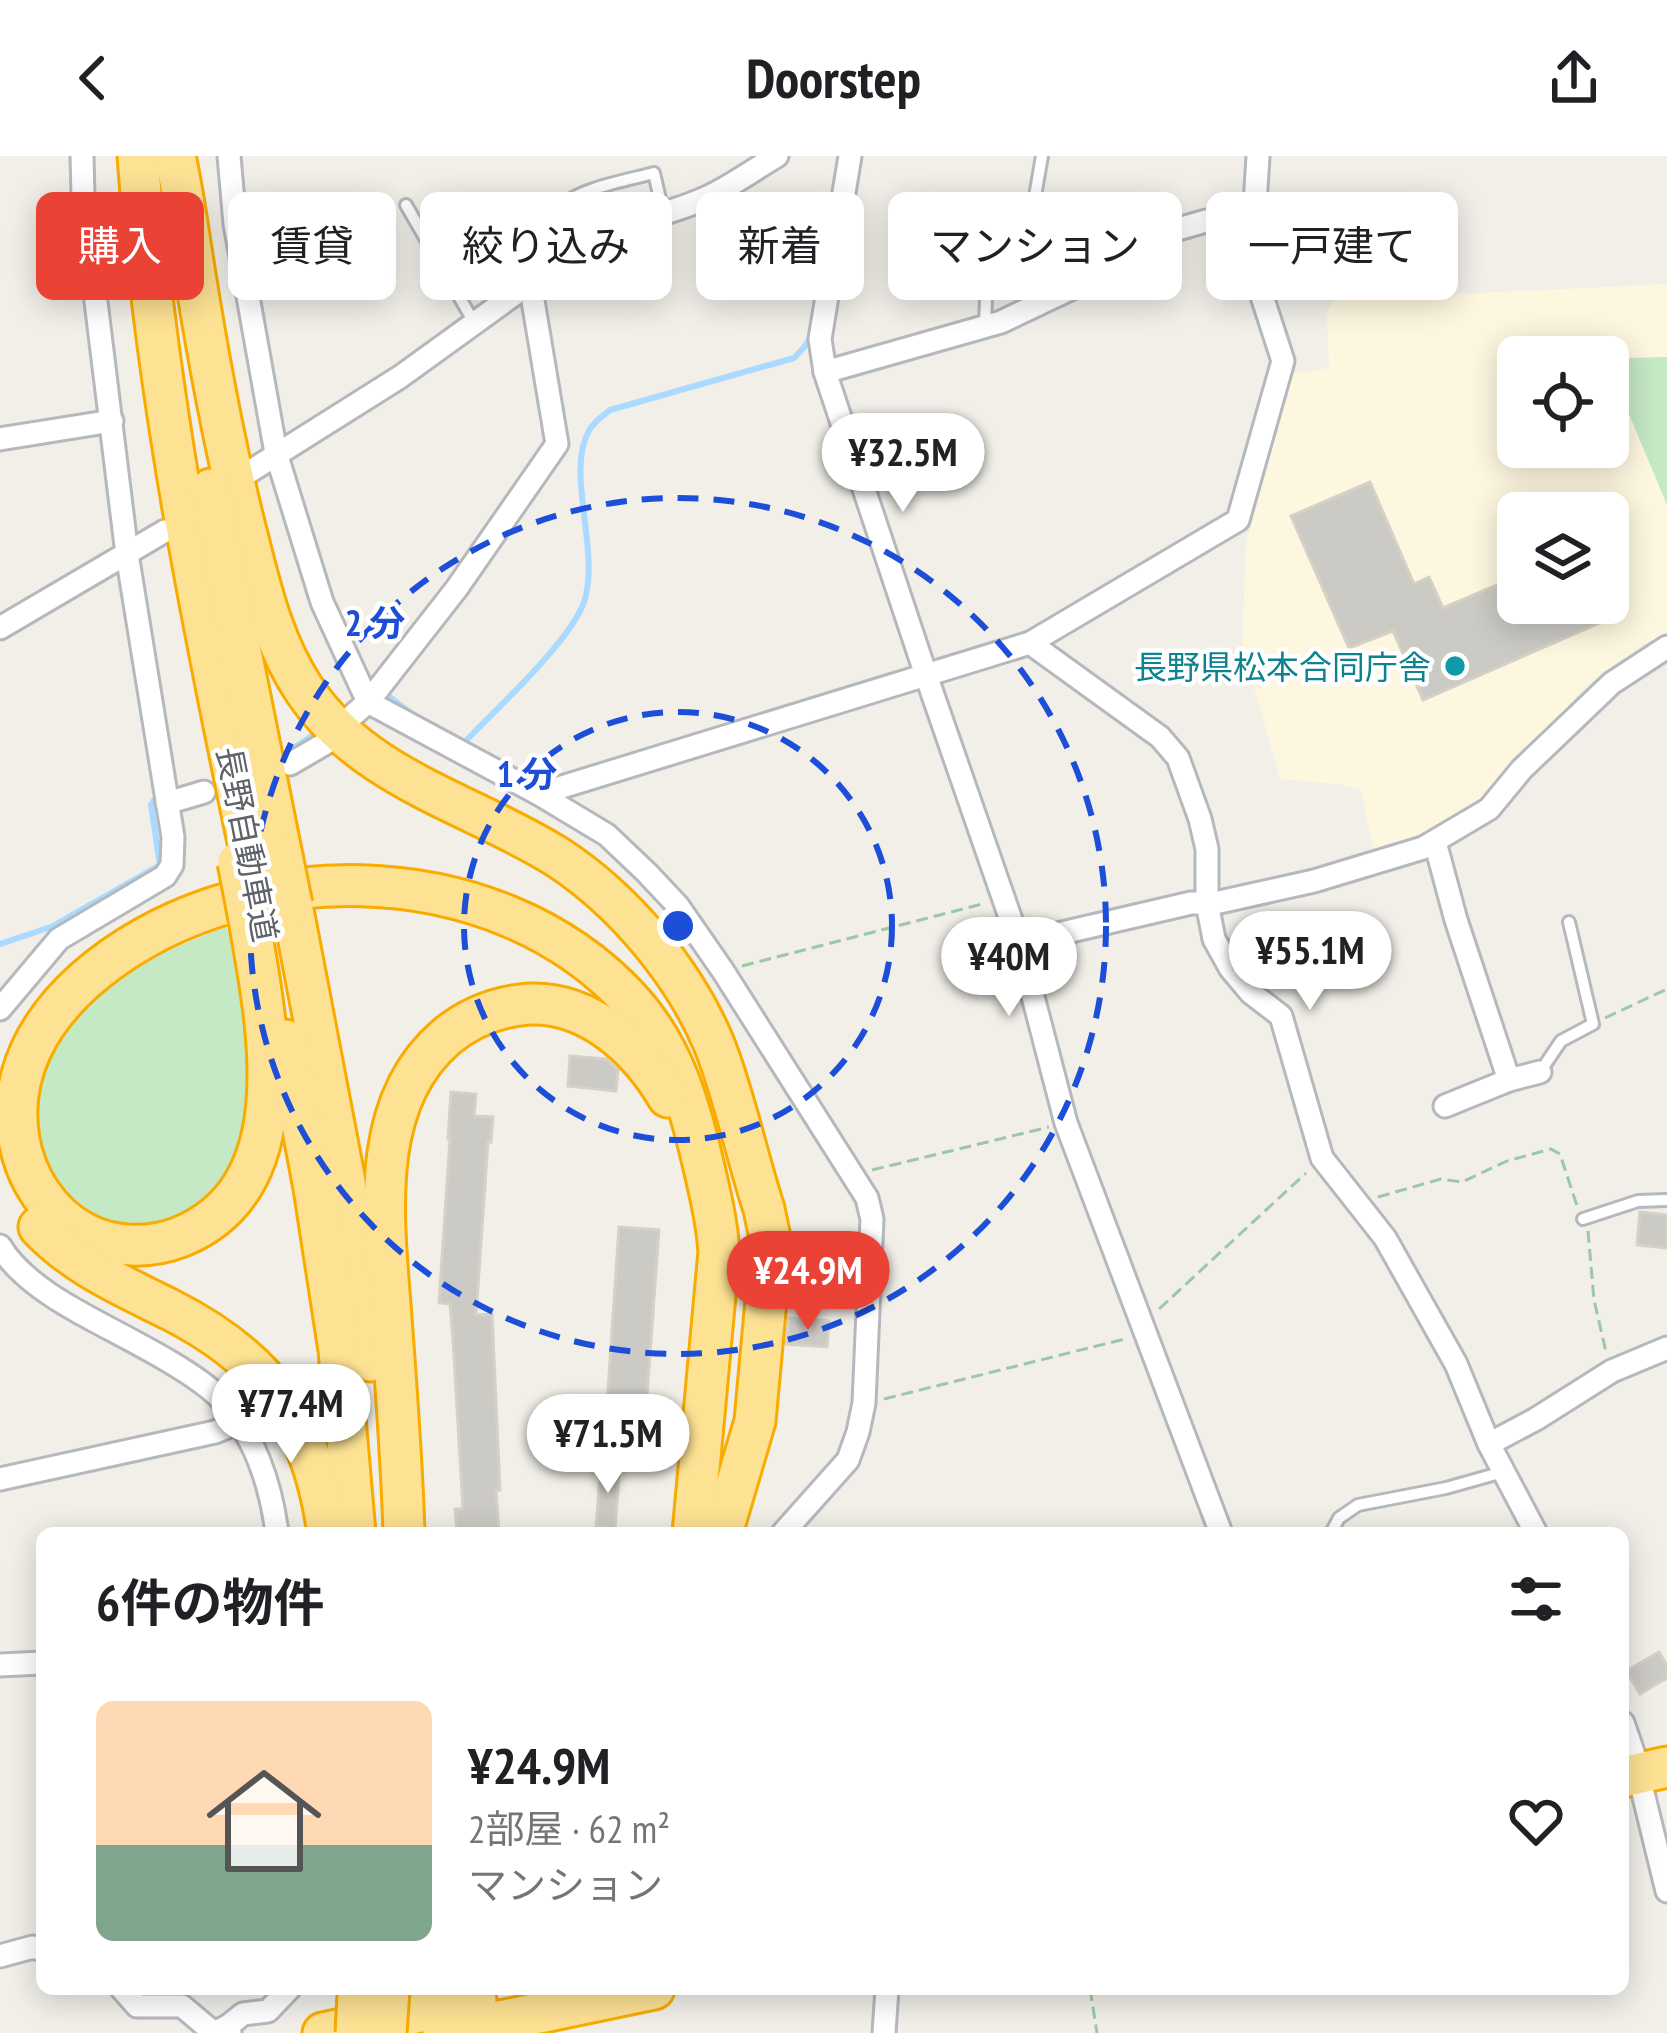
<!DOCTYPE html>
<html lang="ja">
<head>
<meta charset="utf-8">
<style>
	body { margin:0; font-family:"PT Sans Narrow","Noto Sans JP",sans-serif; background:#f2f2f2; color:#202124; height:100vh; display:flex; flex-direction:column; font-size:45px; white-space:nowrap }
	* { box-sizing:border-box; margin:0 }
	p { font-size:39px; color:#757577 }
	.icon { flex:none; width:66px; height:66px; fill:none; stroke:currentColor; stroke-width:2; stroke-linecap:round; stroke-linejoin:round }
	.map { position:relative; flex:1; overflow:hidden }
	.side { position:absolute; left:36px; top:1371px; width:1593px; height:468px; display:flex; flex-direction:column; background:#fff; border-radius:18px; box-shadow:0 6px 30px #0003 }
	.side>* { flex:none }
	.hud { position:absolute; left:36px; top:36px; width:1596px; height:108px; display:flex; gap:24px }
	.buttons { position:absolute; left:1497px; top:180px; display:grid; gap:24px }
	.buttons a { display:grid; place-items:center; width:132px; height:132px; border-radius:18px; background:#fff; box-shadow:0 6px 30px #0003; font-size:60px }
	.price { position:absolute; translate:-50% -102px; padding:0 27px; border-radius:42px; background:#fff; color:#222; font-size:39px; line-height:78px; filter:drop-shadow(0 3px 6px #0008) }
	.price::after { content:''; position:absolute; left:50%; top:72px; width:36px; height:27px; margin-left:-18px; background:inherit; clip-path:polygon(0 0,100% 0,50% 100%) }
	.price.on { background:#ea4335; color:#fff }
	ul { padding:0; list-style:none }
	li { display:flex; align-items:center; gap:36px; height:300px; padding:0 60px }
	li+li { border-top:3px solid #e0e0e0 }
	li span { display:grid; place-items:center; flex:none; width:336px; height:240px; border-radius:18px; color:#555 }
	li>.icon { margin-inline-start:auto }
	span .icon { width:144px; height:144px; fill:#fffc; stroke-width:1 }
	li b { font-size:51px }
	h2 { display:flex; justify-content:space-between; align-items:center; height:144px; padding:0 60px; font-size:51px }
	.tag { padding:0 42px; border-radius:18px; background:#fff; box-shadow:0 6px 30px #0003; font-size:42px; line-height:108px }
	.tag.on { background:#ea4335; color:#fff }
	header { display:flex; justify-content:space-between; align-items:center; height:156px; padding:0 60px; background:#fff; font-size:54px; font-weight:600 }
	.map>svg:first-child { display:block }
	.commercial { fill:#fef7e0; fill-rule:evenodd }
	.green { fill:#c5e8c5 }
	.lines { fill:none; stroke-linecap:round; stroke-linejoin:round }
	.stream { stroke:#aadaff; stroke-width:6 }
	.building { fill:#cccac5; stroke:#d6d1c6; stroke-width:3 }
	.lane-casing { stroke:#b5b8bc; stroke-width:16 }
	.street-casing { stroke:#b5b8bc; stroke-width:27 }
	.highway-casing { stroke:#f9ab00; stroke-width:45 }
	.path { stroke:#9cc7a9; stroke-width:3; stroke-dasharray:12 6; stroke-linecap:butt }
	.lane { stroke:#fff; stroke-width:10 }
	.street { stroke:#fff; stroke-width:21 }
	.highway { stroke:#fde293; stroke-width:39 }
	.highway-bridge-casing { stroke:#f9ab00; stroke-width:45; stroke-linecap:butt }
	.highway-bridge { stroke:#fde293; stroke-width:39 }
	.ring { fill:none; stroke:#1d4ed8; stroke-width:6; stroke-dasharray:21 15 }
	.culture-dot { fill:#0f9aa8; stroke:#fff; stroke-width:4.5 }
	.labels { text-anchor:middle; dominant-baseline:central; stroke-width:9; stroke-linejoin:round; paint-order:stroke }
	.culture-label { font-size:33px; fill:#0d838f; stroke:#fff; text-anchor:end }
	.street-label { font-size:33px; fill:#5f6368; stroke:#fff }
	.centre { fill:#1d4ed8; stroke:#fff; stroke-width:6 }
	.ring-label { font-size:36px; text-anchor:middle; font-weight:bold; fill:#1d4ed8; stroke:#fff; stroke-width:9; stroke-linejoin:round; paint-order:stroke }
</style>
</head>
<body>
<header><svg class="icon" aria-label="back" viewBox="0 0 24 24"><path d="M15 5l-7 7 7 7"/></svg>Doorstep<svg class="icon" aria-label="share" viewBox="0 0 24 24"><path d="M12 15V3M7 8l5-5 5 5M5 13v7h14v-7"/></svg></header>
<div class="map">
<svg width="1667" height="1877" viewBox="0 0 1667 1877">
	<rect width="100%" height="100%" fill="#f1efe8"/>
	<path class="commercial" d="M1667,128v350l-24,10 -56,41 -92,102 -22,20 -39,27 -54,20 -6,-3 -13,-61 -23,-6 -58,-5 -38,-135 4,-100 47,-170 36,-6 -2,-56 8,-12zM1518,201h90v90h-90zM1518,357h90v90h-90z"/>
	<g class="green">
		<path d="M1667,201v148l-50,-120 1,-24 8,-3z"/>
		<path d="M225,770l16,26 16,142 -19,78 -52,51 -55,9 -48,-14 -44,-48 -11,-87 35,-63 67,-53z"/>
	</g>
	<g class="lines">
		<g class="stream">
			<path d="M383,536l30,23"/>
			<path d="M462,586l2,1c31,-33 106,-101 120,-141 17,-52 -20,-132 6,-173 5,-8 13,-13 20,-19l184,-52 12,-13 7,-14"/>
			<path d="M287,597l26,-18"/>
			<path d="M0,788l51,-17 109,-62 -9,-60 3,-5"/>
		</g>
	</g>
	<g class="building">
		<path d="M1370,326l44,102 15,-7 14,31 75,-32v27h97l5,11 -197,86 -30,-69 -44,17 -58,-132z"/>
		<path d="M570,900l36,3 12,11 -2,21 -48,-5z"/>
		<path d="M451,936l25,2 -2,22 19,1 -2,25 -3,-1 -12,174 16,-1 8,176h-4l3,43h-42l-2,-24h8l-10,-169 -3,-36 -11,-1 11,-164h-2z"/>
		<path d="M1640,1056l27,3v33l-30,-3z"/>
		<path d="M619,1071l40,3 -14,192 -39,-2z"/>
		<path d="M789,1162l40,3 -2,26 -41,-3z"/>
		<path d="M601,1307l19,1 -5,65 -19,-2z"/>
		<path d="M1659,1496l8,13v13l-27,16 -14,-23z"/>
	</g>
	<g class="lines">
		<g class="lane-casing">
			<g id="lane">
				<path d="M406,49l69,119"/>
				<path d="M542,108c3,-18 4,-39 16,-54 15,-21 71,-30 96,-37l9,39"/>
				<path d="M985,170l2,-55 42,-40 13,-75"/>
				<path d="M1540,916l21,-31 32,-17 -24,-102"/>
				<path d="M1583,1063l55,-18 29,-1"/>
				<path d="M1331,1377l8,-15 19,-13 88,-17 57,-16"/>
			</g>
		</g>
		<g class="street-casing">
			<g id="street">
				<path d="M229,0l6,68 41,229 46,149 46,100 171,92 68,41 40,38 31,33 45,65 144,227 5,21 -8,184 -6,29 -10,28 -65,73"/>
				<path d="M850,0l-30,183 5,33 101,303 93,268 47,180 155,410"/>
				<path d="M825,216l176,-50 109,-52 47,-35 49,-14 44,-8 5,-8 3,-49"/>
				<path d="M0,283l112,-18"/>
				<path d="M246,318l154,-97 130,-94c43,-58 122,-58 182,-88 22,-11 43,-26 65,-39"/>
				<path d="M0,472l165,-97"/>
				<path d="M1030,487l130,94 18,21 22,61 7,30v54l7,36 16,29 21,25 30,23 41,142 63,80 71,126 33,80 47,89"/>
				<path d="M352,560l16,-14 89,-114 100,-144 -27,-161"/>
				<path d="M290,608l36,-21"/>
				<path d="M539,638l491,-151 208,-123 45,-159 -47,-145"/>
				<path d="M167,647l37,-11"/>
				<path d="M1435,686l21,78 53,160"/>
				<path d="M1019,787l172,-40h24l99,-22 109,-33 66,-39 33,-40 90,-86 55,-36"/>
				<path d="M0,853l59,-70 106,-63 7,-11 1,-28 -46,-283 -44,-358 -1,-40"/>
				<path d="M1445,950l64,-26 31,-8"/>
				<path d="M0,1090c16,27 50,50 77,65 40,23 112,56 143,87 34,35 51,87 57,135"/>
				<path d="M1489,1288l47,-25 76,-48 55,-23"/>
				<path d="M0,1323l215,-47 24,-10"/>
				<path d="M0,1509l42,-2"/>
				<path d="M1623,1567l10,29 34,139"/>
				<path d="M0,1800l33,-9 9,3"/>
				<path d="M122,1833l15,17h45l32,27 14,-7"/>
				<path d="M230,1877l-2,-7 15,-12 25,-3 21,-22"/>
				<path d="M884,1877l3,-44"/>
			</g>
		</g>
		<g class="highway-casing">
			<g id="highway">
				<path d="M138,0c18,238 65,472 114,705"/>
				<path d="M175,0c9,41 14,83 21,125 14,87 30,173 52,258 13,52 26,106 57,152 60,89 167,112 254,167 65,43 125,114 155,186 21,53 32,110 50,165l5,24 1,24 -15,164 -33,112"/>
				<path d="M211,333l26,143 45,224"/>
				<path d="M292,749l53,277 25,179"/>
				<path d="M249,763c17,100 55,268 -69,318 -30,12 -68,11 -96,-4 -35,-18 -59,-56 -65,-94 -11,-64 20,-118 66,-159 149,-130 409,-128 545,20 43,47 59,103 73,163 7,30 14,59 16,89l-26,281"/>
				<path d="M286,884l28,148 25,162 16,183"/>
				<path d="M39,1071c37,39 84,59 132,83 100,51 141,113 157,223"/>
				<path d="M404,1377c-2,-67 -7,-134 -12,-201 -6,-97 -29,-224 54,-295 24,-20 53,-31 84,-33 60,-2 109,44 138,93"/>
				<path d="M1623,1621l44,-10"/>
				<path d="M323,1877l153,-33"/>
				<path d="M443,1877l211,-44"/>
			</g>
		</g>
		<g class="path">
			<path d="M742,810l240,-62"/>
			<path d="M1605,862l62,-29"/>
			<path d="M872,1014l177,-43"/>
			<path d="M1378,1041l63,-18 21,3 45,-21 44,-12 9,5 17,52"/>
			<path d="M1588,1075l6,69 12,52"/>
			<path d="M1159,1153l147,-136"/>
			<path d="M884,1243l241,-60"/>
			<path d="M1090,1833l7,44"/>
		</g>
		<use href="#lane" class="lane"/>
		<use href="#street" class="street"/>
		<use href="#highway" class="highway"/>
		<g class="highway-bridge-casing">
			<g id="highway-bridge">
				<path d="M282,700l10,49"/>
				<path d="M238,706l11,57"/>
				<path d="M356,1877l2,-38"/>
				<path d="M386,1877l3,-43"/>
			</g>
		</g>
		<use href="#highway-bridge" class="highway-bridge"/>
	</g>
	<g class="ring">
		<circle cx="678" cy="770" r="214"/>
		<circle cx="678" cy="770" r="428"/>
	</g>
	<circle class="culture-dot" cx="1455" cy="510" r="12"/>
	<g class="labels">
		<g class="culture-label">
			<text x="1431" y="510">長野県松本合同庁舎</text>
		</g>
		<g class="street-label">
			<text transform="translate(248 688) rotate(79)">長野自動車道</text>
		</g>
	</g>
	<circle cx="678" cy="770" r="18" class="centre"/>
	<g class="ring-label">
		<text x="375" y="480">2 分</text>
		<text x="527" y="631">1 分</text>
	</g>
</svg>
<div class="buttons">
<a><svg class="icon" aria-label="locate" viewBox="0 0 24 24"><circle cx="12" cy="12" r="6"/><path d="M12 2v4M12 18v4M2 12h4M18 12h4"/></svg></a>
<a><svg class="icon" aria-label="layers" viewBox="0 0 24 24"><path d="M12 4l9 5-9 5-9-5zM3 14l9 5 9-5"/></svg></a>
</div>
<b class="price" style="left:903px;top:359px">¥32.5M</b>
<b class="price" style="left:1310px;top:857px">¥55.1M</b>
<b class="price" style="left:1009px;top:863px">¥40M</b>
<b class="price on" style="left:808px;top:1177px">¥24.9M</b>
<b class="price" style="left:291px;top:1310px">¥77.4M</b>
<b class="price" style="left:608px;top:1340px">¥71.5M</b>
<div class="hud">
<a class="tag on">購入</a>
<a class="tag">賃貸</a>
<a class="tag">絞り込み</a>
<a class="tag">新着</a>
<a class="tag">マンション</a>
<a class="tag">一戸建て</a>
</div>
<section class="side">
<h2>6件の物件<svg class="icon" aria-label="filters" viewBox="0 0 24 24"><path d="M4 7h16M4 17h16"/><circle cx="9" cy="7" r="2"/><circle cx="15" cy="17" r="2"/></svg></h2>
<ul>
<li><span style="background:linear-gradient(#ffd9b3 60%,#7fa58c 0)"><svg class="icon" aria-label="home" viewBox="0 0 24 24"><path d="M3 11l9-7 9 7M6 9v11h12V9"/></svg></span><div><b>¥24.9M</b><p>2部屋 · 62 m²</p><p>マンション</p></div><svg class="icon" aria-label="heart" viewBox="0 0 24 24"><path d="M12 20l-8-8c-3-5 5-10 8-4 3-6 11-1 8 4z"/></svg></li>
</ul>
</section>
</div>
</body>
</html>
